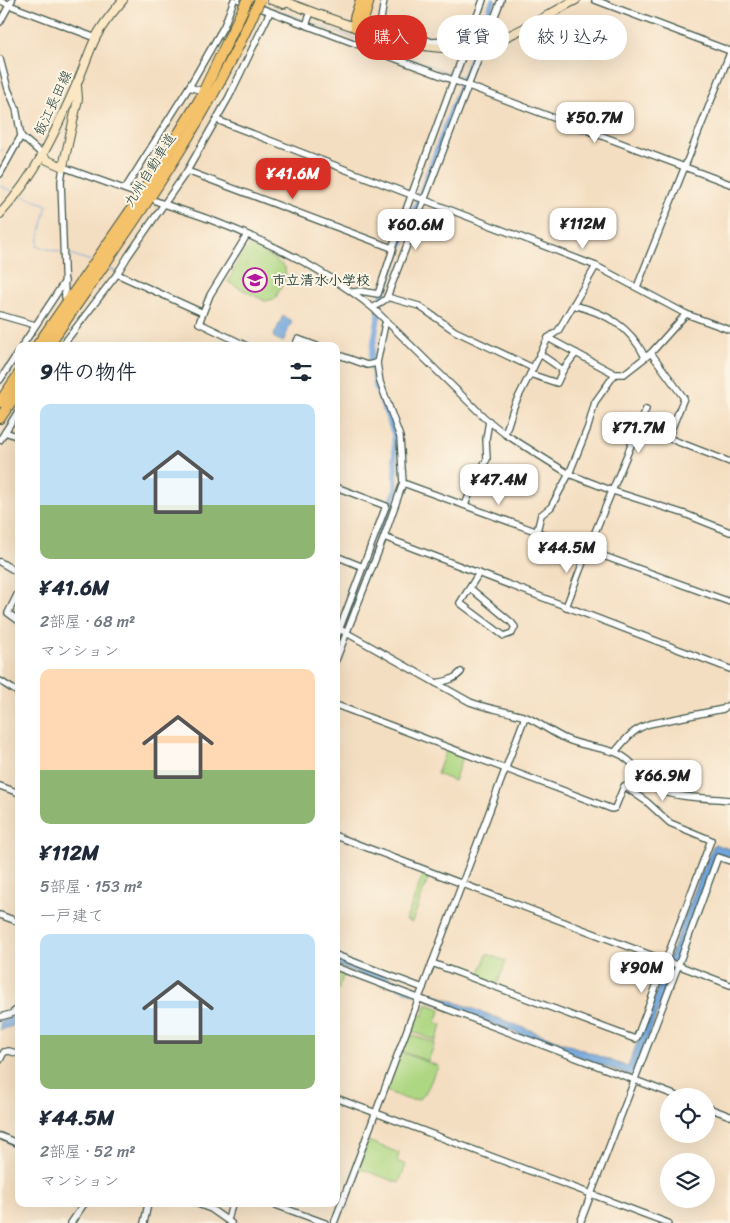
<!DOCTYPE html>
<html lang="ja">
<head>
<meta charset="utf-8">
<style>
	body { margin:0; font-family:Sriracha,"Klee One",sans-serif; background:#f6f6f7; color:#1f2937; height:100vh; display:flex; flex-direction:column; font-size:19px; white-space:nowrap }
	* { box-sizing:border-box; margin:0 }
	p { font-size:16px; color:#747a83 }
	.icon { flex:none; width:28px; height:28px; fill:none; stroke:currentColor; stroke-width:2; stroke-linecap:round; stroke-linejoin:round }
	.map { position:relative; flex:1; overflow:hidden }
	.drawer { position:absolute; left:15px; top:342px; width:325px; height:865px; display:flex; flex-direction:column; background:#fff; border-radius:10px; box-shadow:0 5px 20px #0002 }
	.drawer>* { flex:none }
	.guide { position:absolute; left:355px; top:15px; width:300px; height:45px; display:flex; gap:10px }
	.buttons { position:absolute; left:660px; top:1088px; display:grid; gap:10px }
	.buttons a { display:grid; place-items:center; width:55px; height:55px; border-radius:50%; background:#fff; box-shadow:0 5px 20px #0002; font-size:25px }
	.price { position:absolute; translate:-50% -42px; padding:0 11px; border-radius:10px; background:#fff; color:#222; font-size:16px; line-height:32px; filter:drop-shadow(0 1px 2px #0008) }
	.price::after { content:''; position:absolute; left:50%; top:30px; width:15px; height:11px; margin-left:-8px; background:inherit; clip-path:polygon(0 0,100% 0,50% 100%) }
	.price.on { background:#d93025; color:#fff }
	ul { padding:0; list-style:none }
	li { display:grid; align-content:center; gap:10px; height:265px; padding:0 25px }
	li span { display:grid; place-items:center; height:155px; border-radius:10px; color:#555 }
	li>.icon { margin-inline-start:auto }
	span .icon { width:90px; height:90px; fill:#fffc; stroke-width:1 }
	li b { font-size:21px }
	h2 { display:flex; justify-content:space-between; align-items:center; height:60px; padding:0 25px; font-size:21px }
	.pill { padding:0 18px; border-radius:22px; background:#fff; box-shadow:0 5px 20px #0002; font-size:18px; line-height:45px }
	.pill.on { background:#d93025; color:#fff }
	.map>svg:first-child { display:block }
	.green { fill:#aed783; stroke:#668a5c }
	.water { fill:#70a5dd; stroke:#487188 }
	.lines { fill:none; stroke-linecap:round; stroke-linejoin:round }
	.stream { stroke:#70a5dd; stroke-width:1 }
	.canal { stroke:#70a5dd; stroke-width:5.5 }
	.street-casing { stroke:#3f5549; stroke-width:8 }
	.secondary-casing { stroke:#3f5549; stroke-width:10 }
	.highway-casing { stroke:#3f5549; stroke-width:12 }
	.street { stroke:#fff; stroke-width:5.5 }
	.secondary { stroke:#fbe7c3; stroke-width:8 }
	.highway { stroke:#f4c26a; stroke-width:10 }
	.highway-bridge-casing { stroke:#3f5549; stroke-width:12; stroke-linecap:butt }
	.highway-bridge { stroke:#f4c26a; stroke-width:10 }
	.labels { text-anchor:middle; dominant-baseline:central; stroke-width:4; stroke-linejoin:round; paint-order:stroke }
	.street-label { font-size:14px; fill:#1f3d34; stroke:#fcf5e5 }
	.poi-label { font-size:14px; font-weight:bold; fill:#1f3d34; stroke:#fcf5e5; text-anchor:start }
</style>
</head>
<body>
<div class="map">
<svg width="730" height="1223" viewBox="0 0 730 1223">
	<rect width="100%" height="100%" fill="#fcf5e5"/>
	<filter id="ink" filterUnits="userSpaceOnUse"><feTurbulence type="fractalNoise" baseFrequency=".02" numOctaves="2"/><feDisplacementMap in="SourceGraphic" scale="10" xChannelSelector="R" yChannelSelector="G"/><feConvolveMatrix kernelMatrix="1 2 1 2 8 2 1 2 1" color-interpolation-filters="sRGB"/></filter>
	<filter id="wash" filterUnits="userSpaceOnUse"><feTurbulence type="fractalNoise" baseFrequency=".0096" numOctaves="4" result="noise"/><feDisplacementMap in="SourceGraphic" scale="20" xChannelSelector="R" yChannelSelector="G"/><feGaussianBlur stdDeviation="1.12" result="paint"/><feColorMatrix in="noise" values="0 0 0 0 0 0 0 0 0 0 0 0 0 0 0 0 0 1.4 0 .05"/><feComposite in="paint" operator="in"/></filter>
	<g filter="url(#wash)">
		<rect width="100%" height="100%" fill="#f4dec1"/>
		<g class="green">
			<path d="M249,246l13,5 23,16 1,11 -11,21 -10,2 -37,-19 13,-26z"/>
			<path d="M446,750l17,6 -9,25 -17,-7z"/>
			<path d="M424,872l6,2 -18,48 -6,-2z"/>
			<path d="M487,954l19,7 -9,24 -19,-7z"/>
			<path d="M336,969l9,3 -9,23z"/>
			<path d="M427,1004l14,5 -5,13 6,3 -6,16 -27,-11 6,-17 8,3z"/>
			<path d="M408,1034l27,9 -7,18 -27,-10z"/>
			<path d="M400,1052l38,14c-1,6 -3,4 -5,10 -12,33 -20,26 -47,15z"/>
			<path d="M368,1141l31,12 -2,8 9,4 -7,18 -41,-15z"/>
		</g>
		<g class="water">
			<path d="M283,316l9,5 -9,21 -10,-5z"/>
			<path d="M714,844l16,5v9l-13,-4 -84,223 -297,-112v-8l292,110 76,-201z"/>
			<path d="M19,1012v12l-19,6v-10l14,-4z"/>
		</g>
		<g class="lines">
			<g class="stream">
				<path d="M262,5l43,15"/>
				<path d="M309,22l144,52"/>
				<path d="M457,75l7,3"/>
				<path d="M0,152l3,-3"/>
				<path d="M0,186l15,6"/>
				<path d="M21,195l26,10 -10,41 23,6"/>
				<path d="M67,253l24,8"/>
				<path d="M106,267l11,5"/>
			</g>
			<path class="canal" d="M336,646l60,-156 -2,-56 -18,-47 -5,-29 11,-62 111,-296"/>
		</g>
	</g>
	<g filter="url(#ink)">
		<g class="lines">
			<g class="street-casing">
				<g id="street">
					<path d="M0,0l9,5 87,33"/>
					<path d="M239,0l491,184"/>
					<path d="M384,0l-3,19 4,6 47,17 36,-3"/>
					<path d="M595,0l135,51"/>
					<path d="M0,22l12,-22"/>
					<path d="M306,25l5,-13"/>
					<path d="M0,59l8,30 8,19 5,28 -21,38"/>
					<path d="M189,87l10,3"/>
					<path d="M217,120l379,146 90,48 44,16"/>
					<path d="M21,136l22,19"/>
					<path d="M187,171l205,77"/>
					<path d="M125,189l64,-102 35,-61 10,-26"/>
					<path d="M156,201c18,7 37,12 55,19 56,21 116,51 162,88l112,110 20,16 64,40 44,17 72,23 45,18"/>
					<path d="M117,274l86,39"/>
					<path d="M637,287l93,-234"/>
					<path d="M354,292l6,-1 18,3 15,-45 -1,-1 91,-248"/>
					<path d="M65,297l-4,-116 2,-14 72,26"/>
					<path d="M387,297l32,9 36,25 78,37"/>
					<path d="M573,305c33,8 57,21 72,52"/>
					<path d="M373,308l13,-9 1,-2 114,-297"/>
					<path d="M0,315l35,10"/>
					<path d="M548,338l67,36h9l27,-21 35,-39"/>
					<path d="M22,346l43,-65"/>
					<path d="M62,346l55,-72 11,-18 59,-85 42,-74 41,-85"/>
					<path d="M247,346l-48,-23 11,-28 37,-60"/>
					<path d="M295,346l3,-7 19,7"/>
					<path d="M651,353l33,45 -16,40 62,24"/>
					<path d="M336,354l31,11 10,-2"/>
					<path d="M540,354l23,16 13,-17"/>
					<path d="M530,374l27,9 6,-13"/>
					<path d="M0,380l19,-29"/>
					<path d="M5,432l14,5"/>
					<path d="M505,434l9,-28 34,-68 10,-7 38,-65"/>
					<path d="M0,440l19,-30"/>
					<path d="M403,483l327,119"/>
					<path d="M336,487l50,19 -50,132"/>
					<path d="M465,505l11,-27 11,-19 -1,-20 3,-18"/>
					<path d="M537,531l4,-16 10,-8 18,-33 19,-47 7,-25 20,-28"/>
					<path d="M384,537l346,132"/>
					<path d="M336,556l27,11"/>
					<path d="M0,562l19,11"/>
					<path d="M470,588l41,34 4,5 -3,6 -8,3 -44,-33 19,-30"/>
					<path d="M19,591l-11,22 11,8"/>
					<path d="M566,607l22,-58 58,-140"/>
					<path d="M336,627l134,75c18,7 37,9 56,15 14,6 26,16 40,22 16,7 32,8 48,13 19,6 28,27 44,37 16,9 53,9 72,11"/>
					<path d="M336,660l48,-123 19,-54 -3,-46 -20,-55 -3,-19 8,-39"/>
					<path d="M0,681l19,12"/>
					<path d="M436,683c10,-2 18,-3 25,-11"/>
					<path d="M336,705l276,104 3,-1 9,-22 23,16 23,21 41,17 -74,197 -2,2 -203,-76"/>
					<path d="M615,752c11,-13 17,-22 34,-28l74,-15 7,-5"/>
					<path d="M0,786l19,7"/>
					<path d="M336,836l394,149"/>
					<path d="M0,915l19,7"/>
					<path d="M336,955l87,33"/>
					<path d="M336,967l341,129"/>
					<path d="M0,1017l11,-3 8,-6"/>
					<path d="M0,1060l4,-8 5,-1 10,3"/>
					<path d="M336,1098l332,125"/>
					<path d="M706,1107l24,9"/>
					<path d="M0,1136l19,8"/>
					<path d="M198,1204l13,5 20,14"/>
					<path d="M273,1204l52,19"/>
					<path d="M228,1220l4,-16"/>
					<path d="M71,1223l13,-19"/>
					<path d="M144,1223l4,-19"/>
					<path d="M334,1223l191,-506"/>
					<path d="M580,1223l98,-257 40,-109 12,4"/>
				</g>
			</g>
			<g class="secondary-casing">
				<g id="secondary">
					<path d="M271,0l13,4"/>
					<path d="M281,0c28,11 57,22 86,31 43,14 86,26 131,9 27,-10 52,-27 78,-40"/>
					<path d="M43,155l4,5 16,7 15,-68 -1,-13"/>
					<path d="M0,214c36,-39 56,-83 77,-131 7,-15 12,-32 19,-46 7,-14 17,-25 27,-37"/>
				</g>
			</g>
			<g class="highway-casing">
				<g id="highway">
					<path d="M356,27l7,-7 6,-20"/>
					<path d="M356,27l-1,-9 6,-18"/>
					<path d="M37,346l101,-146 62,-101 43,-90"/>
					<path d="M48,346c73,-107 154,-215 206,-334"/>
					<path d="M0,402l19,-28"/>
					<path d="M0,418l19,-28"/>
				</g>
			</g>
			<use href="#street" class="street"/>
			<use href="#secondary" class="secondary"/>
			<use href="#highway" class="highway"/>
			<g class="highway-bridge-casing">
				<g id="highway-bridge">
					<path d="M243,9l4,-9"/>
					<path d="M254,12l6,-12"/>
				</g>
			</g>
			<use href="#highway-bridge" class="highway-bridge"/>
		</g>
	</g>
	<defs>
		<g id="school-ring" transform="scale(1.25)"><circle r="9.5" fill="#fcf5e5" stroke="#b5179e" stroke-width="1.5"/><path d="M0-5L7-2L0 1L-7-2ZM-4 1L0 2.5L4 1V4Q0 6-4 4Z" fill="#b5179e"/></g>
	</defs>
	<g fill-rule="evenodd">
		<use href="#school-ring" x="255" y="280"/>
	</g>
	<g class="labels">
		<g class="street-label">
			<text transform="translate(53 103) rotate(-65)">飯江長田線</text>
			<text transform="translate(150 170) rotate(-58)">九州自動車道</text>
		</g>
		<g class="poi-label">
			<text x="272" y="280">市立清水小学校</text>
		</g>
	</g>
</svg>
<div class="buttons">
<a><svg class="icon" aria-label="locate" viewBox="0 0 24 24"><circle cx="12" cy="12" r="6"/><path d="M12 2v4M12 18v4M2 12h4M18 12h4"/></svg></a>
<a><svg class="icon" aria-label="layers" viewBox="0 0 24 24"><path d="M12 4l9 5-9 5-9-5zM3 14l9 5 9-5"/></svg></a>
</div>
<b class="price" style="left:595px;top:144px">¥50.7M</b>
<b class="price on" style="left:293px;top:200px">¥41.6M</b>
<b class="price" style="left:583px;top:250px">¥112M</b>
<b class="price" style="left:416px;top:251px">¥60.6M</b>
<b class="price" style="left:639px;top:454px">¥71.7M</b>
<b class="price" style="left:499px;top:506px">¥47.4M</b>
<b class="price" style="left:567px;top:574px">¥44.5M</b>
<b class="price" style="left:663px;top:802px">¥66.9M</b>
<b class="price" style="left:642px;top:994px">¥90M</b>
<div class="guide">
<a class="pill on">購入</a>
<a class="pill">賃貸</a>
<a class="pill">絞り込み</a>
</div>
<section class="drawer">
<h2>9件の物件<svg class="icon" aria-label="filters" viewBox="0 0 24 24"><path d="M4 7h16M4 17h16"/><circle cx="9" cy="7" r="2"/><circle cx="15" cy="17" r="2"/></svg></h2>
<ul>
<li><span style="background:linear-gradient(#bfe0f5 65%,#8fb573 0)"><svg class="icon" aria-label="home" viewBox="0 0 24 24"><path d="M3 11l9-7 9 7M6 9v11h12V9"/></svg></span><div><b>¥41.6M</b><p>2部屋 · 68 m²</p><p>マンション</p></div></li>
<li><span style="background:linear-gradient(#ffd9b3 65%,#8fb573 0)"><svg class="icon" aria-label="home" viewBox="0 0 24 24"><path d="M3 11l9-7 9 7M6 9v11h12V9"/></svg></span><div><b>¥112M</b><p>5部屋 · 153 m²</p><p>一戸建て</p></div></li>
<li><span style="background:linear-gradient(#bfe0f5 65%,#8fb573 0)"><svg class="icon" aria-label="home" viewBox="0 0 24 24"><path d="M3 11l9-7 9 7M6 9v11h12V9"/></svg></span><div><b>¥44.5M</b><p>2部屋 · 52 m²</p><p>マンション</p></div></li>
</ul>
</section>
</div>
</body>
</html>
